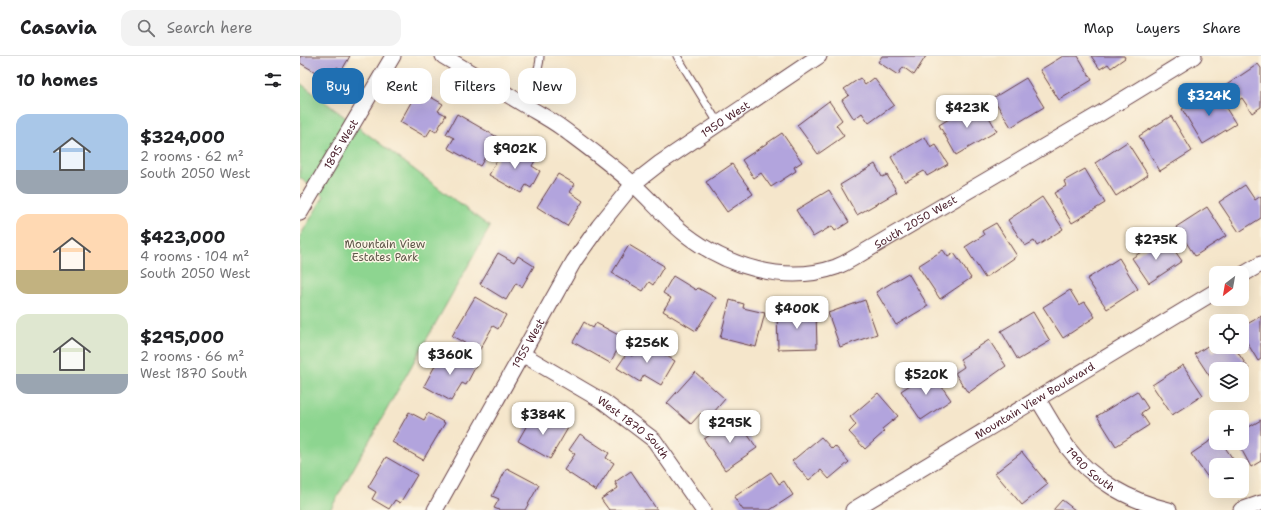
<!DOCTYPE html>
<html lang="en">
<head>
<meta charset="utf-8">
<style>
	body { margin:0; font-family:"Shantell Sans",sans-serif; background:#f2f2f2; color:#202124; height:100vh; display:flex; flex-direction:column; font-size:15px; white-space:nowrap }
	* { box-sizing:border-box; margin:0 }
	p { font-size:13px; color:#757577 }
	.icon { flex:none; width:22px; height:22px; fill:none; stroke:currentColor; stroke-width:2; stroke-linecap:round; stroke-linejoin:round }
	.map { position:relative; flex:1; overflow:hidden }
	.side { display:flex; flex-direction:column; background:#fff; width:300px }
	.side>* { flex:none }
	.top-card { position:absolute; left:12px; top:12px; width:380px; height:36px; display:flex; gap:8px }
	.needle { width:26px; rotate:211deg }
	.controls { position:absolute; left:909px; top:210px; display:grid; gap:8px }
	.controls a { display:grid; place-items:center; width:40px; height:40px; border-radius:8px; background:#fff; box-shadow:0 4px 16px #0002; font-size:20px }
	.price { position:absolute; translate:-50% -34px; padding:0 9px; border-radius:8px; background:#fff; color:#222; font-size:13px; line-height:26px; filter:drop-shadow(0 1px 2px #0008) }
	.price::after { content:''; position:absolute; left:50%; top:24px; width:12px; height:9px; margin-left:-6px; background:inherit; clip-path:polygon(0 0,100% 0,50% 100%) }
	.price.current { background:#1f6fb2; color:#fff }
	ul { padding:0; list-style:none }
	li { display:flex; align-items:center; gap:12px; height:100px; padding:0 16px }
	li span { display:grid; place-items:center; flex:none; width:112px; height:80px; border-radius:12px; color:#555 }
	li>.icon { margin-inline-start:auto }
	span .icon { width:48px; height:48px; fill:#fffc; stroke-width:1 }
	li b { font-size:17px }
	h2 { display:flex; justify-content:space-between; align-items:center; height:48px; padding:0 16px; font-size:17px }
	.tag { padding:0 14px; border-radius:12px; background:#fff; box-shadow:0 4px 16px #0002; font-size:14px; line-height:36px }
	.tag.current { background:#1f6fb2; color:#fff }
	header { display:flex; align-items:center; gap:24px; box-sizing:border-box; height:56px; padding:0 20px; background:#fff; border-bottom:1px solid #e0e0e0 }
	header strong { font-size:19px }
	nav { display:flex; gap:22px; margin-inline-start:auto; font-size:14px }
	.search { width:280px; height:36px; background:#f2f2f2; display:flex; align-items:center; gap:10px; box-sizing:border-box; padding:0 14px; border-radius:12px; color:#757577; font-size:15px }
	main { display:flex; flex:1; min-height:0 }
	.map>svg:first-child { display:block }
	.green { fill:#8dd590; stroke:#6c7a5e }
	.building { fill:#b2a4dd }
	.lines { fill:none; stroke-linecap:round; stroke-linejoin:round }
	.service-casing { stroke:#643d43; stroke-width:9 }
	.minor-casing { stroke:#643d43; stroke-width:17 }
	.service { stroke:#fff; stroke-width:7 }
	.minor { stroke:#fff; stroke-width:15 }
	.labels { text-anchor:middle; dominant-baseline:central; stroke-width:3; stroke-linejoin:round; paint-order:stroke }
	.street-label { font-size:11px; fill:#4a1f2b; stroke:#fcf5e5 }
	.park-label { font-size:11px; fill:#5e5649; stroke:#fcf5e5 }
</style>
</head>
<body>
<header>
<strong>Casavia</strong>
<div class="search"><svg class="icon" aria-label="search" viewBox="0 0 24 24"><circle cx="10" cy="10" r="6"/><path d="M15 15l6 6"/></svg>Search here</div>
<nav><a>Map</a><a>Layers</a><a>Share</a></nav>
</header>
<main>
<section class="side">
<h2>10 homes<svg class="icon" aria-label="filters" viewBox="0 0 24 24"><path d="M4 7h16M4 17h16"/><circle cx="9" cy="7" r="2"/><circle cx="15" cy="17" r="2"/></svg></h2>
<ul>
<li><span style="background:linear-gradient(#a9c7e8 70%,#9aa5b1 0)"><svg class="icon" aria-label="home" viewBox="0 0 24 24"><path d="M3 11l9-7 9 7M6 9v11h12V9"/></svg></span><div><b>$324,000</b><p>2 rooms · 62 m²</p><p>South 2050 West</p></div></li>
<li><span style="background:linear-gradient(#ffd9b3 70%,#c2b280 0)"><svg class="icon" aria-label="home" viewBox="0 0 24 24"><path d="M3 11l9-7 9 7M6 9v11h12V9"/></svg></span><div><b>$423,000</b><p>4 rooms · 104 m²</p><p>South 2050 West</p></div></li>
<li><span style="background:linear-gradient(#dfe7d0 75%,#9aa5b1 0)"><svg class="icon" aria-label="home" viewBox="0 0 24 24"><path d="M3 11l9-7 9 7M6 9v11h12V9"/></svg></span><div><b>$295,000</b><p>2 rooms · 66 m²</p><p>West 1870 South</p></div></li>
</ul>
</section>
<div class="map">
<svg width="961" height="454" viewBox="0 0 961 454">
	<rect width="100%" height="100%" fill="#fcf5e5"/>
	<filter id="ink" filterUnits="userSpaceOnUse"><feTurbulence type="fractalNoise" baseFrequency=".025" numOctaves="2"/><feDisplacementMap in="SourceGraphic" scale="8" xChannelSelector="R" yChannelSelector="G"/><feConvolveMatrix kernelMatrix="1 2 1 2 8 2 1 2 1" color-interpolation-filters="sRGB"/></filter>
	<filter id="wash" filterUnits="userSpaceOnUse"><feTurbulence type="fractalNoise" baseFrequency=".012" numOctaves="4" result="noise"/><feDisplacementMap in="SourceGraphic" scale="16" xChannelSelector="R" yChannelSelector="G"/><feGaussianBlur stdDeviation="0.9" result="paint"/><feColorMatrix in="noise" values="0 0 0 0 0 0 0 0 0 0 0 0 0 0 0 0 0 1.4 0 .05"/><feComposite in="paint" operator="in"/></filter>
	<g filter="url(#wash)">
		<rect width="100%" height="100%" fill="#f5e6cb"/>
		<path class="green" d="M0,27l190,144 -160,283h-30v-274l24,-40 -24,-18z"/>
		<g id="blocks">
			<g class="building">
				<path d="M0,0h50l-8,14 -5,-3 -8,13 -29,-17z"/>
				<path d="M582,0h44l-12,19 -11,-8 -5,8 -20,-13z"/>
				<path d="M763,0h15l14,24 -33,20 -19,-30z"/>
				<path d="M791,0h33l1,2 -14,10 -3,-4 -8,5z"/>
				<path d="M958,8l3,4v39l-9,6 -10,-15 -6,4 -11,-16z"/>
				<path d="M560,22l5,7 9,-7 20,27 -25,18 -7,-10 -8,6 -12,-19 7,-5 -5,-6z"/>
				<path d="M726,22l18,29 -33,20 -18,-29z"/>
				<path d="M914,33l22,35 -33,20 -21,-35z"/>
				<path d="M127,39l16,9 -5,7 8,4 -10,17 -5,-3 -5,8 -26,-15 14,-25 9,5z"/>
				<path d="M529,45l13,19 -6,5 8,11 -26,18 -21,-29z"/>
				<path d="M672,49l7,11 7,-4 11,19 -41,24 -17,-30z"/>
				<path d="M157,58l40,23 -17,29 -32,-18 6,-10 -8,-4z"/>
				<path d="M871,60l21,35 -32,20 -21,-35z"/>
				<path d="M482,77l20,29 -8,5 2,4 -25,16 -10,-14 -7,5 -12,-18z"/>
				<path d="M625,81l6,11 5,-3 12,19 -21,12 -3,-5 -19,11 -14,-25z"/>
				<path d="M827,86l21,33 -32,21 -21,-33z"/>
				<path d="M203,93l13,7 4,-6 16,9 -4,7 8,5 -9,17 -5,-3 -5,8 -32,-18z"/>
				<path d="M432,108l21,30 -26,18 -21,-30z"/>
				<path d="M575,108l7,13 5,-2 10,17 -40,23 -17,-30z"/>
				<path d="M785,113l20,34 -33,20 -18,-30 12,-7 -2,-5z"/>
				<path d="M258,118l17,10 -5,8 13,9 -16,25 -30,-19z"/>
				<path d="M945,129l10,15 6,-4v22l-22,14 -20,-30z"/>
				<path d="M529,134l20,32 -14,9 -3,-5 -19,11 -17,-27z"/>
				<path d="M742,141l21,32 -26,17 -3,-5 -9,5 -17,-26z"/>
				<path d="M907,151l19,29 -31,20 -19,-29z"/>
				<path d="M696,167l21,33 -32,22 -20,-31 19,-12 -2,-4z"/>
				<path d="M859,184l5,8 6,-4 12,17 -33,22 -17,-25z"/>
				<path d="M329,189l35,21 -11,19 -4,-3 -6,9 -31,-18z"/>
				<path d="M643,194l5,7 6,-4 17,25 -31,21 -22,-33z"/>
				<path d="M198,197l16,9 4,-6 16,10 -12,21 -6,-4 -10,17 -26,-16z"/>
				<path d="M819,202l19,31 -31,20 -20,-30z"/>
				<path d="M608,217l20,33 -32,19 -20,-33z"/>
				<path d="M373,220l23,14 2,-2 18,10 -20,33 -33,-20 8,-13 -8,-5z"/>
				<path d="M770,234l9,15 6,-3 10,15 -32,21 -20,-31z"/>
				<path d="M175,241l31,18 -8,14 -5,-3 -14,25 -27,-15z"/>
				<path d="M430,244l14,4 -1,4 22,5 -9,34 -36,-9z"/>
				<path d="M565,244l12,34 -37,13 -12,-34z"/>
				<path d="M516,256l1,36 -39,1 -1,-36z"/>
				<path d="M733,256l17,29 -32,19 -17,-29z"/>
				<path d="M961,260v43l-3,2 -16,-27v-7z"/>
				<path d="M284,266l9,6 3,-5 28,15 -14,25 -37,-21z"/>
				<path d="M689,284l17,26 -38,27 -13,-20 9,-6 -4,-8z"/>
				<path d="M342,285l33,20 -14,24 -17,-10 -4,7 -23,-14 10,-15 5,3z"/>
				<path d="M909,289l4,7 7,-5h14l15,22 -7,5v-5h-26v17l-21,-32z"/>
				<path d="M142,297l16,9 3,-7 16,9 -11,21 -4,-2 -11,18 -27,-15z"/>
				<path d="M883,309l20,30 -31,20 -20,-30z"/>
				<path d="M631,315l20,29 -30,20 -20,-29z"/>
				<path d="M395,316l30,27 -17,20 -7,-6 -10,11 -24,-21z"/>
				<path d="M837,335l11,17 -7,5 8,12 -33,21 -19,-30z"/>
				<path d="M578,337l20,23 -16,13 2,3 -19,17 -16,-17 7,-7 -6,-8z"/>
				<path d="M109,356l15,8 4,-7 17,10 -22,37 -31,-18z"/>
				<path d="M232,360l14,8 4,-7 18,11 -18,31 -32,-18z"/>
				<path d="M436,362l21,30 -32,22 -21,-31z"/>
				<path d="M961,364v41l-10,6 -13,-24h4v-12z"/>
				<path d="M280,378l29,19 -3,5 8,5 -18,28 -32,-21 11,-16 -6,-4z"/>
				<path d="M521,381l11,12 3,-3 14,16 -20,17 -8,-9 -12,10 -17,-19z"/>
				<path d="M916,381v6h6l13,19 -5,3h-14v9l-7,5 -18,-25z"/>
				<path d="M722,396l26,32 -26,21 -27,-32z"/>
				<path d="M86,401l31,18 -17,28 -5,-3 -6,9 -17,-10 4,-7 -8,-5z"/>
				<path d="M207,412l32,17 -14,25h-26l-5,-2 5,-9 -7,-3z"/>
				<path d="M331,415l26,39h-48l-8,-11 17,-11 -3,-6z"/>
				<path d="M471,416l8,12 5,-3 9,14 -23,15h-27l-9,-13z"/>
				<path d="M762,444l13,10h-22z"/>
			</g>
		</g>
	</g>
	<g filter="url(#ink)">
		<use href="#blocks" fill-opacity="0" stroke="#643d43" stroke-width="1"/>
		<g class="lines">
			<g class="service-casing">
				<g id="service">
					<path d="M377,0l41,67"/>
					<path d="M218,45c10,-14 22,-27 22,-45"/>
				</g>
			</g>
			<g class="minor-casing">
				<g id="minor">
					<path id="s1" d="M143,0c27,16 53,32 80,48 13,8 27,15 39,24 24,18 49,36 71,56 18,16 33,35 52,50 41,32 100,51 151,33 5,-2 11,-5 16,-8l249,-146 93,-57"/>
					<path id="s2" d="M0,157l93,-157"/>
					<path d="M942,219l19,-11"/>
					<path id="s3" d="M222,298l82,48 50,38 49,70"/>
					<path id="s4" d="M737,342c10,16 20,34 31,50 24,32 62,53 101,62"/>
					<path id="s5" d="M135,454l139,-249 25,-35 34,-42 27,-21 159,-107"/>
					<path id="s6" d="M553,454l363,-219"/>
					<path d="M941,454l20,-7"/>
				</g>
			</g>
			<use href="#service" class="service"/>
			<use href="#minor" class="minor"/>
		</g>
	</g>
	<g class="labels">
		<g class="street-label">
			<text stroke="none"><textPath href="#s5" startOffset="495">1950 West</textPath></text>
			<text stroke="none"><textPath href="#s2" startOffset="80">1895 West</textPath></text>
			<text stroke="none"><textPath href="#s1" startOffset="554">South 2050 West</textPath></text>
			<text stroke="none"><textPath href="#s5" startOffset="191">1955 West</textPath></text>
			<text stroke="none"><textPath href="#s6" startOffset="212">Mountain View Boulevard</textPath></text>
			<text stroke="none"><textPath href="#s3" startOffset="134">West 1870 South</textPath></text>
			<text stroke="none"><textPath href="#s4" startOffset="90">1990 South</textPath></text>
		</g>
		<g class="park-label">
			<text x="85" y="188">Mountain View<tspan x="85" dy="13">Estates Park</tspan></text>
		</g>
	</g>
</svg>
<div class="controls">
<a><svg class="needle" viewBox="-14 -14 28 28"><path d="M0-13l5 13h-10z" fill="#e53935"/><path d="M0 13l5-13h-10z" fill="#757577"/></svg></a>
<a><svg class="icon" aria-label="locate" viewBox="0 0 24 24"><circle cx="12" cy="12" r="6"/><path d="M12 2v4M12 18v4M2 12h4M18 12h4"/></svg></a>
<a><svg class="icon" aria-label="layers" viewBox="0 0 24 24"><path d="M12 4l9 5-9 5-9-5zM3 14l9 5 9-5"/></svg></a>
<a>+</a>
<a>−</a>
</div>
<b class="price current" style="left:909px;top:61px">$324K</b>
<b class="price" style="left:667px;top:73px">$423K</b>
<b class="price" style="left:215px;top:114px">$902K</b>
<b class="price" style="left:856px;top:205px">$275K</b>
<b class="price" style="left:497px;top:274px">$400K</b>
<b class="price" style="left:347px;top:308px">$256K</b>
<b class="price" style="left:150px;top:320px">$360K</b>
<b class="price" style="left:626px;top:340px">$520K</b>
<b class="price" style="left:243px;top:380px">$384K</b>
<b class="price" style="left:430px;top:388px">$295K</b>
<div class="top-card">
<a class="tag current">Buy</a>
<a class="tag">Rent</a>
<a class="tag">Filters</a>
<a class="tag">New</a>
</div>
</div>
</main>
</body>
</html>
